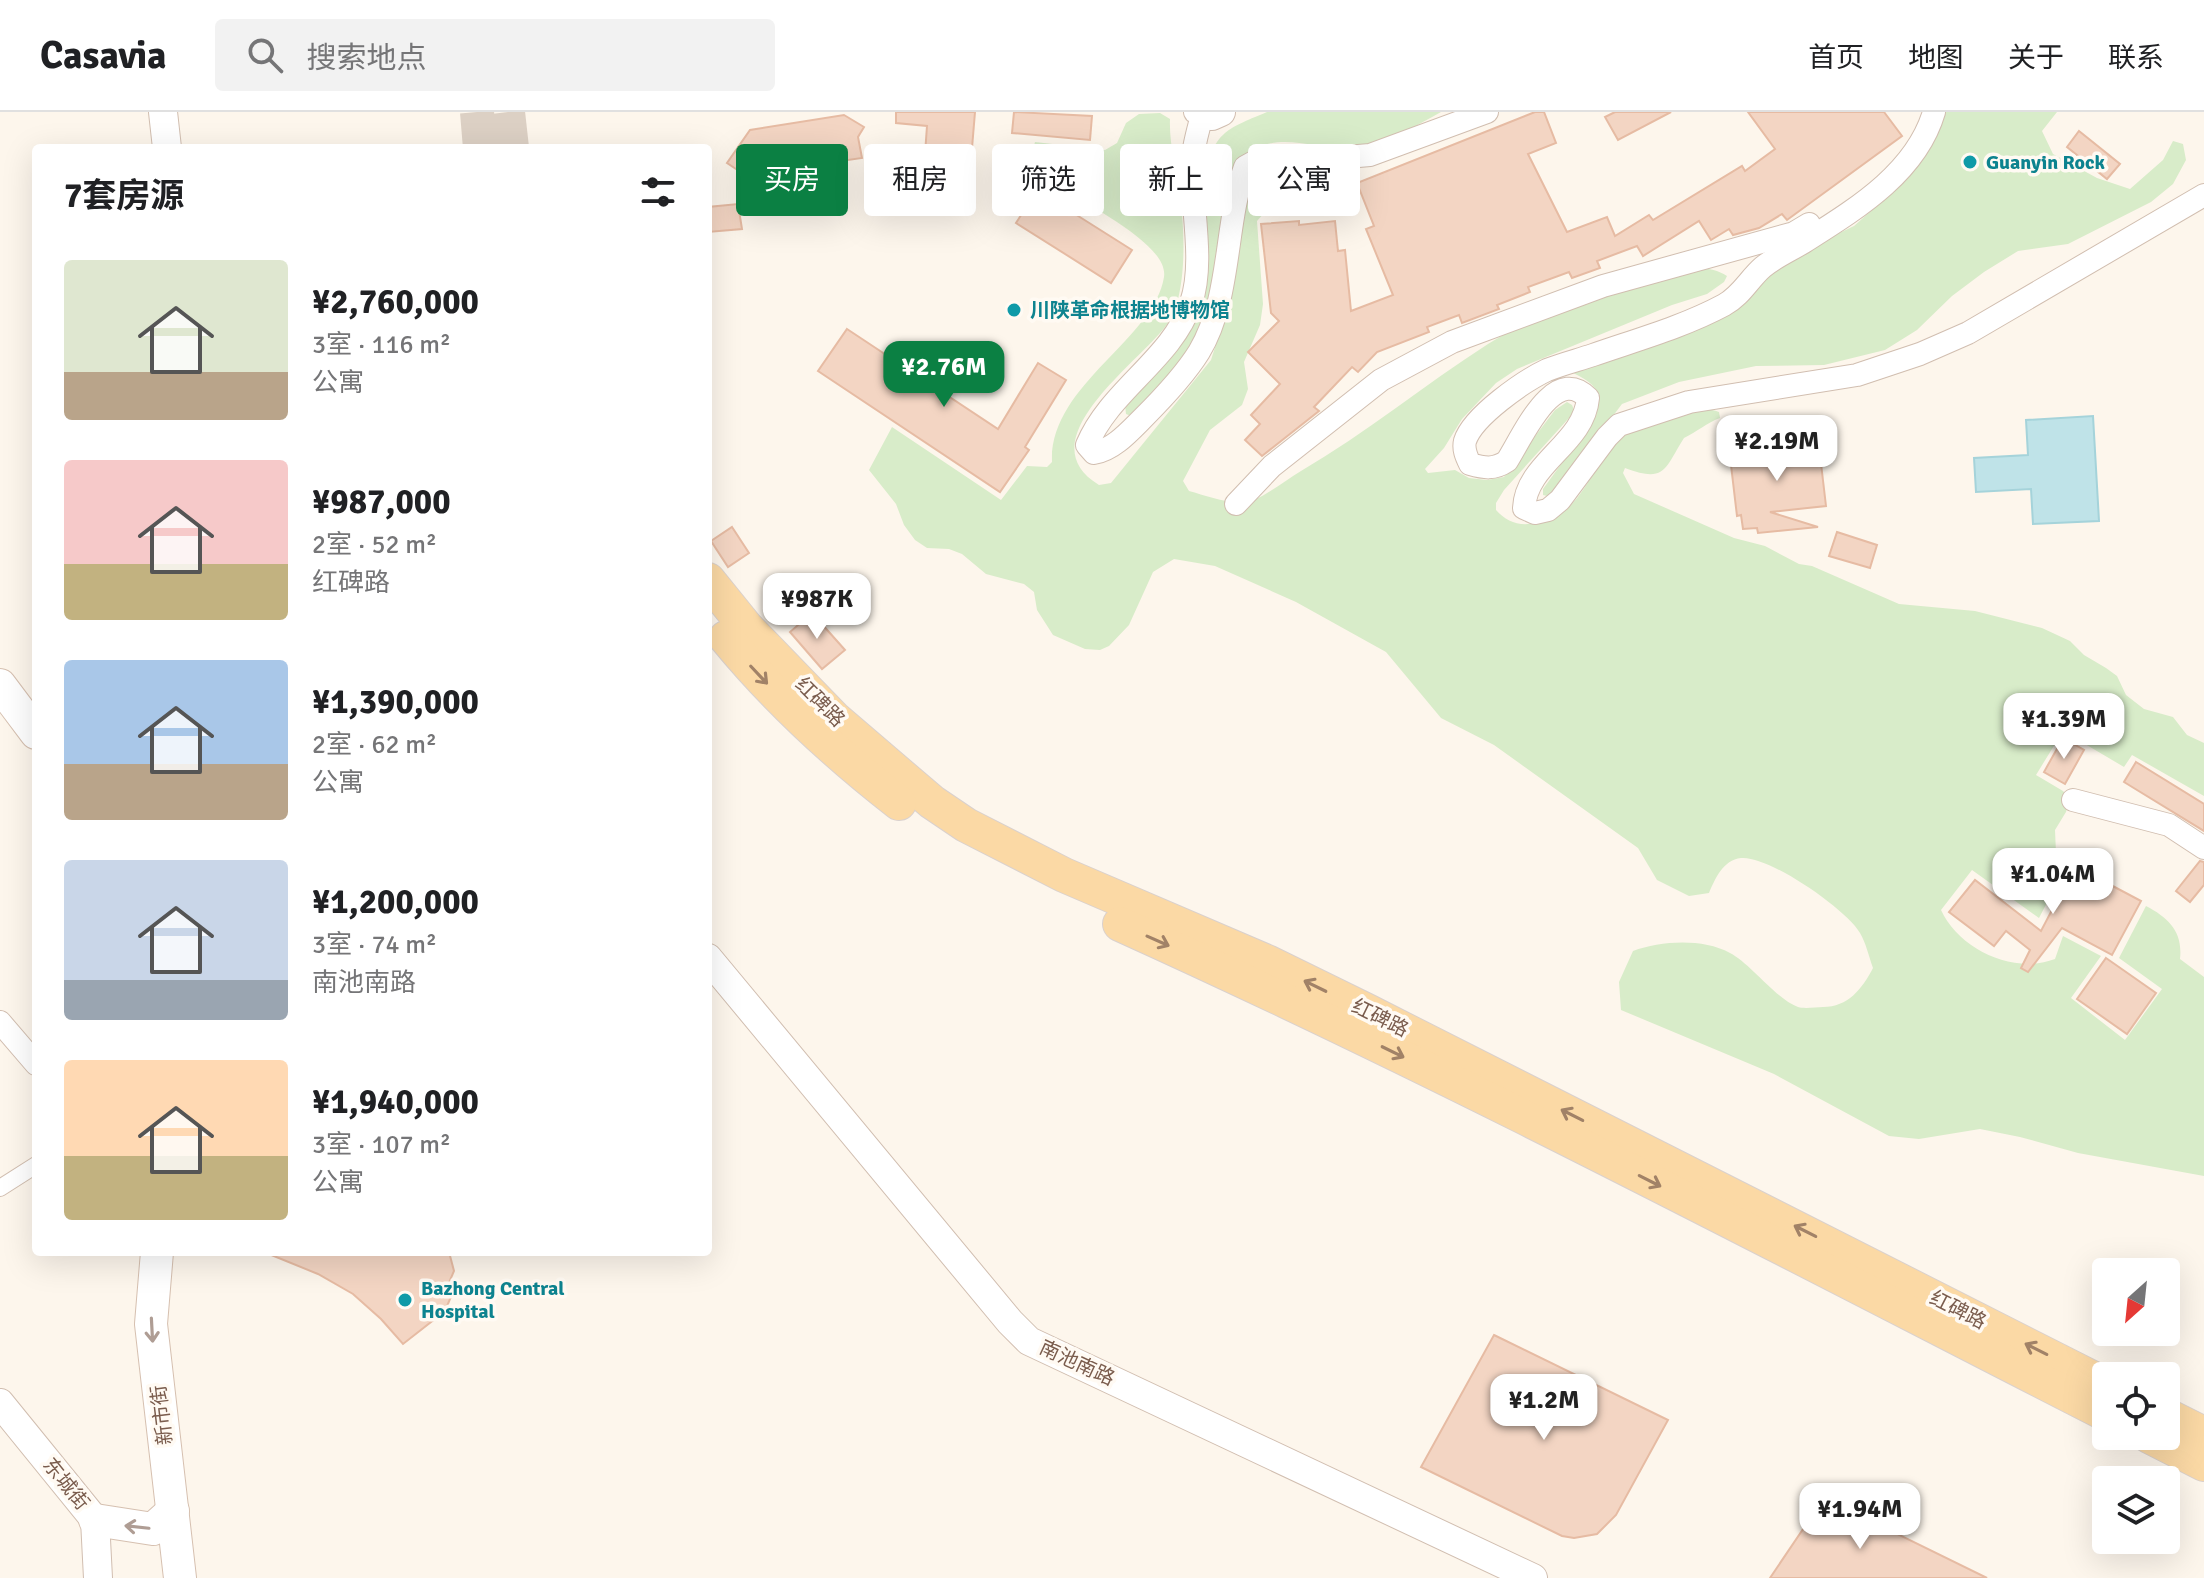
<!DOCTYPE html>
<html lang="zh">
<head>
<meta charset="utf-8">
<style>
	body { margin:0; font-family:Signika,"Noto Sans SC",sans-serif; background:#f2f2f2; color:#202124; height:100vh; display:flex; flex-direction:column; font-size:30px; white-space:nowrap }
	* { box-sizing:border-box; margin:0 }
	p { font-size:26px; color:#757577 }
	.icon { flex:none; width:44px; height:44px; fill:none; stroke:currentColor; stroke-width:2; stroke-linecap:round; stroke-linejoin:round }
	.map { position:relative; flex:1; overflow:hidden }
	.side { position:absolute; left:32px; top:32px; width:680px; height:1112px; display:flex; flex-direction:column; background:#fff; border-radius:8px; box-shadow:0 8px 32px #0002 }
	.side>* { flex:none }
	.top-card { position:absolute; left:736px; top:32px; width:760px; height:72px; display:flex; gap:16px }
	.needle { width:52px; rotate:207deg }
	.fabs { position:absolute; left:2092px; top:1146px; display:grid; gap:16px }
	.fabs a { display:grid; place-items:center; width:88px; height:88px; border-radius:8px; background:#fff; box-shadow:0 8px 32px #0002; font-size:40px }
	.price { position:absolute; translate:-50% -68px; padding:0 18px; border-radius:16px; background:#fff; color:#222; font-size:26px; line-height:52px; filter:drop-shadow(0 2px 4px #0008) }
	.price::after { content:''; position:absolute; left:50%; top:48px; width:24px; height:18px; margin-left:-12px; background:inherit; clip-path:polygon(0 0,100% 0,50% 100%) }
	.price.on { background:#0b8043; color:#fff }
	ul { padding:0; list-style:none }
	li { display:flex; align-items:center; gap:24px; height:200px; padding:0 32px }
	li span { display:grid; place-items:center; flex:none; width:224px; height:160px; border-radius:8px; color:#555 }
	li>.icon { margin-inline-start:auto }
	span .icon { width:96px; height:96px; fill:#fffc; stroke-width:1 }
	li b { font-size:34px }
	h2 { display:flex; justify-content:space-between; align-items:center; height:96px; padding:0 32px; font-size:34px }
	.tag { padding:0 28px; border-radius:8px; background:#fff; box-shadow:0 8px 32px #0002; font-size:28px; line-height:72px }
	.tag.on { background:#0b8043; color:#fff }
	header { display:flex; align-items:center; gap:48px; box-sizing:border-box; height:112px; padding:0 40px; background:#fff; border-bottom:2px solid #e0e0e0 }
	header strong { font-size:38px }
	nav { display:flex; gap:44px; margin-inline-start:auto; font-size:28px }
	.search { width:560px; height:72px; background:#f2f2f2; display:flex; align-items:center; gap:20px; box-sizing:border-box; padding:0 28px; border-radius:8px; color:#757577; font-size:30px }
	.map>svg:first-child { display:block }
	.green { fill:#d8ecc9 }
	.water { fill:#bfe3e8; stroke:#a5d3da; stroke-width:2 }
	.building { fill:#f3d5c3; stroke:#e6bba3; stroke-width:2 }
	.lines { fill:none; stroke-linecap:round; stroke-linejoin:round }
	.primary-tunnel { stroke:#dcd0c4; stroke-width:34; stroke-dasharray:34 17; stroke-linecap:butt }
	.pedestrian-casing { stroke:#d1beb0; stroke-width:18 }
	.minor-casing { stroke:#d1beb0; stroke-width:24 }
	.tertiary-casing { stroke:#d1beb0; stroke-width:30 }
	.secondary-casing { stroke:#d6c0b0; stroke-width:34 }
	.primary-casing { stroke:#dad1cd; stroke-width:36 }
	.pedestrian { stroke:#fff; stroke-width:16 }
	.minor { stroke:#fff; stroke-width:22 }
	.tertiary { stroke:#fff; stroke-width:28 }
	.secondary { stroke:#fff; stroke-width:32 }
	.primary { stroke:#fbd9a5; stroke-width:34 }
	.oneway { stroke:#a18267 }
	.oneway2 { stroke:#af9d94 }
	.culture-dot { fill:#0f9aa8; stroke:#fffaf3; stroke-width:3 }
	.labels { text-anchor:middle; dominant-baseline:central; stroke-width:7; stroke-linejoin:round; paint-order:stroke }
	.culture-label { font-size:20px; font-weight:bold; fill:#0d838f; stroke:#fffaf3; text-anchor:start }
	.street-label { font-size:20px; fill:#7a5c4d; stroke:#fffaf3 }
</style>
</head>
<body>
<header>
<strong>Casavia</strong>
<div class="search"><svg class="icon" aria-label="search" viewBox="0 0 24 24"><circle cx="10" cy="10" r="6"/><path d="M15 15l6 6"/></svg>搜索地点</div>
<nav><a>首页</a><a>地图</a><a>关于</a><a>联系</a></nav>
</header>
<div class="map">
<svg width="2204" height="1466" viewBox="0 0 2204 1466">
	<rect width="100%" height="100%" fill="#fdf6ec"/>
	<g class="green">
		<path d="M1267,0h174c-22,12 -48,28 -73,34 -50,12 -95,-28 -132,21l-26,145 -13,29 -32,42 -34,33 -5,-2 -1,-9 56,-68 22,-158c12,-47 21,-49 64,-67z"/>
		<path d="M1946,0h111l-15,19 11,23 44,24 33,11 33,-29 10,-19 10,3 3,16 -13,24 -22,18 -83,42 -50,7 -34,21 -32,24 -35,34 -32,20 -61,15 -68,1 -77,16 -57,22 -66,87 -9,5 -4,-1v-6l53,-73c6,-25 0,-32 -23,-43l118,-43 76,-56 41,-26 46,-22 53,-47 20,-26z"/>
		<path d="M1160,1l10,6c-1,25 6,48 9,72 6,34 9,103 -11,132 -26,38 -144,117 -69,162l12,-2 100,-123 6,-19 30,-154c5,-4 10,-10 15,-13 23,-14 62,-8 70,21 1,5 -1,13 -1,19l-66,-2 -8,9 6,83 -3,21 -16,37 4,27 -6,16 -32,25 -27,51 6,10c19,5 45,16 65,9 16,-7 32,-20 47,-29 65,-38 123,-86 187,-127 44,-28 97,-41 146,-58 29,-10 65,-28 93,-10l-3,6 -17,12 -35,11 -155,64 -21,14 -34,36 -18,29 -19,21 3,4 27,-3 14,8 18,2 17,-3 51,-67 12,-8 5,3 2,5 -5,8 -65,72 -8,13v7c9,10 19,15 33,14 56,-4 58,-60 96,-89 15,-11 35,-14 53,-19 15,-5 26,-10 41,-4l1,6c-14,5 -23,14 -36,20 -19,29 -17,46 -59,30l-2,5 11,21 100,44 31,8 34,18 13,2 87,38 76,7 67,17 28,13 14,14 22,13 11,8 9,19 18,14 29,8 14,18 17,8v53l-72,-41 -8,12 -61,-36 -27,44 27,16 7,8 -4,13 -11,18 1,23 12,9 -29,56 -67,-48 -31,40c18,39 72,65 114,49l8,-23 38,20 -30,42 54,42 37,-51 -43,-31 27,-52c23,12 37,26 34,53l24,18v199l-126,-23 -58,-16 -40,-8 -61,10 -30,-3 -115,-62 -153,-64 -2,-28 14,-31c28,-10 69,-13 97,2 20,10 46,46 68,54 7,2 18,0 25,0 25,0 39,-18 50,-39 -4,-11 -7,-25 -13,-35 -14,-24 -92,-78 -119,-75 -18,2 -26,21 -32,35l-20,3 -32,-16 -19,-32 -144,-103 -53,-27 -55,-66 -90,-50 -81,-36 -41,-7 -21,13 -24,53 -20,21 -9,4 -15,-1 -32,-14 -16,-25 -3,-18 -10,-8 -38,-10 -24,-20 -13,-5 -22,-1 -12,-8 -11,-15 -8,-21 -27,-34 23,-43 109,73 26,-34 20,1 5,-5c-3,-77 102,-122 112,-185 5,-33 -78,-71 -102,-90 -14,-10 -22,-23 -29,-38l2,-7 70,8 12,-7 9,-20 13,-9z"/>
	</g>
	<path class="water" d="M2093,304l6,105 -66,3 -2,-35 -55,3 -2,-34 54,-3 -2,-35z"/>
	<g class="building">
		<path d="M896,0h79l-5,60 -46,-4 3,-42 -31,-3z"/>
		<path d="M1014,0l78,4 -2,24 -78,-7z"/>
		<path d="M1535,0h9l12,31 -28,11 39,78 40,-15 8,19 34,-21 4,5 89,-54 3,5 30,-22 -27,-37h136l18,24 -115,84 -5,-6 -23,14 -26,7 -4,-6 -18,11 -12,-19 -56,35 -6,-10 -40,15 3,7 -28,10 -3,-6 -41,15 2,5 -33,13 2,4 -37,14 -3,-8 -32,12 2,5 -52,20 -19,20 -6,-5 -38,40 5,4 -57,45 -17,-16 15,-16 -9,-9 29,-31 -32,-32 31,-31 -8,-8 -10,-89 38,-3v4l36,-4 3,30 7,-1 6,61 42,-16 -27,-66 8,-3 -17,-43z"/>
		<path d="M1615,0h56l-53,28 -13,-23z"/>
		<path d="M844,3l20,12 -6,10 4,21 -117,17 -18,-12 23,-33z"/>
		<path d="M2079,19l41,33 -13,15 -40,-32z"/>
		<path d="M1037,78l95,60 -21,33 -95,-60z"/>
		<path d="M738,92l4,25 -34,3v-25z"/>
		<path d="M847,217l151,100 40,-66 28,17 -41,67 4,3 -29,42 -182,-121z"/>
		<path d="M1799,325l1,6 14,-2 1,15 5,-1 6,51 -56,6 48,15 -60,6 -1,-5 -14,1 -2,-14 -4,1 -6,-51 5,-1 -2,-14 14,-2v-5z"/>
		<path d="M732,415l17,26 -21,14 -17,-26z"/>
		<path d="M1837,420l40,13 -7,23 -41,-12z"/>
		<path d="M812,501l33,37 -23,19 -32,-37z"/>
		<path d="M2063,626l21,12 -19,34 -21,-12z"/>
		<path d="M2136,650l68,42v27l-80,-49z"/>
		<path d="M2200,749l4,1v23l-14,17 -14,-11z"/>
		<path d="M2075,754l66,35 -29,54 -50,-27 -34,44 -7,-4 9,-18 -24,-19 -12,15 -45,-34 26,-32 66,51z"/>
		<path d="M2106,846l50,35 -29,41 -50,-35z"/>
		<path d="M264,1140h185l5,19 -6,14 7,2 -10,24 -42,33 -22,-25 -28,-25 -35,-20z"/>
		<path d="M1494,1223l174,85 -52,95 -19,19 -23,4 -12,-2 -141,-69z"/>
		<path d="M1824,1386l163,80h-217z"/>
	</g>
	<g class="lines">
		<g class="primary-tunnel">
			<path d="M477,0l3,36"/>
			<path d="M508,0l4,36"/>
		</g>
		<g class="pedestrian-casing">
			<path id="pedestrian" d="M0,1076l36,-23"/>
		</g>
		<g class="minor-casing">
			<g id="minor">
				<path d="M1195,0l7,3c-4,16 -9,32 -10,48 -1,43 13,99 -1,140 -19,56 -81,87 -104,142l7,8c19,-3 35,-21 49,-35 20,-20 41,-42 56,-66 33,-55 25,-126 46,-185l20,-11 70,2 35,-3 117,-43"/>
				<path d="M1934,0c-18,61 -78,97 -130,130 -13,8 -29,15 -41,25 -14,12 -22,29 -39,38 -41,22 -88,35 -131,50 -15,5 -31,9 -46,15 -23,11 -74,46 -82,71 -2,8 1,15 5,23 14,4 24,6 37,-3 16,-25 47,-98 81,-63 -4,46 -62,65 -64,110l11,5 13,-3 12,-10 47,-63 12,-12 70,-23 168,-27 63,-21 48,-21 236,-138"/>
				<path d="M1236,392l36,-38 109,-86 71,-38 151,-56 191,-53 15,-9"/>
				<path d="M2073,688l96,25 35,23"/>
				<path d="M0,910l36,42"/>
			</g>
		</g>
		<g class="tertiary-casing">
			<g id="tertiary">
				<path d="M163,0l4,36"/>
				<path d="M1202,3l10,1 9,-4"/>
				<path d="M708,846l302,364 19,19 504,237"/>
				<path d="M0,1291l95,117 3,58"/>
			</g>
		</g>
		<g class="secondary-casing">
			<g id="secondary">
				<path d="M0,573l36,48"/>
				<path d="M157,1140l-6,72 29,254"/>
				<path d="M95,1408l58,9 20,-18"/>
			</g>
		</g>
		<g class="primary-casing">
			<g id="primary">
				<path d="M708,468l38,47 89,92 97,83 34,23 98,50 203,87 100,49 739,374"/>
				<path d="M726,526c51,62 110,116 173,165"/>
				<path d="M1120,812c334,151 659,323 986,490"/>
				<path d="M2166,1303l38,19"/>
				<path d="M2149,1324l55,28"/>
			</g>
		</g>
		<use href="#pedestrian" class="pedestrian"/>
		<use href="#minor" class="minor"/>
		<use href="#tertiary" class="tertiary"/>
		<use href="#secondary" class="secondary"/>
		<use href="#primary" class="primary"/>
	</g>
	<defs><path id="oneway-shaft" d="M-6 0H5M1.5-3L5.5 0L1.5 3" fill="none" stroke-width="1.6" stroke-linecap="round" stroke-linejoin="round" transform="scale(2)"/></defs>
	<g class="oneway">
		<use href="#oneway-shaft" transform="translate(759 563) rotate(47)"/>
		<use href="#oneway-shaft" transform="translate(1158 829) rotate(24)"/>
		<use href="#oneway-shaft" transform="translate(1315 874) rotate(-154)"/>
		<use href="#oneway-shaft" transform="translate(1393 940) rotate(26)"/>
		<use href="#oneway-shaft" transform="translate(1572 1003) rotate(-153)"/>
		<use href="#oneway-shaft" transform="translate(1650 1069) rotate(27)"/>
		<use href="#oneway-shaft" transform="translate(1805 1119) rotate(-153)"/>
		<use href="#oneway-shaft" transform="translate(2036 1237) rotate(-153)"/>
	</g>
	<g class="oneway2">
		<use href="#oneway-shaft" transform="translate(152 1218) rotate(87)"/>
		<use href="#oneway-shaft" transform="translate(137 1415) rotate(-174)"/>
	</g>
	<g class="culture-dot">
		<circle cx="1970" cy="50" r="8"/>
		<circle cx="1014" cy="198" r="8"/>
		<circle cx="405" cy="1188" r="8"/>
	</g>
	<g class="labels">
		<g class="culture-label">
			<text x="1986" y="50">Guanyin Rock</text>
			<text x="1030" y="198">川陕革命根据地博物馆</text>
			<text x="421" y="1176">Bazhong Central<tspan x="421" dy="23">Hospital</tspan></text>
		</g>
		<g class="street-label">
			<text transform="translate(820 590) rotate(45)">红碑路</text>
			<text transform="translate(1380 906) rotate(26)">红碑路</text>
			<text transform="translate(1958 1198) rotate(27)">红碑路</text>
			<text transform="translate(1077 1251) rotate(25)">南池南路</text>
			<text transform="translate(162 1303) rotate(-97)">新市街</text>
			<text transform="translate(66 1372) rotate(51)">东城街</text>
		</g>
	</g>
</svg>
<div class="fabs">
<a><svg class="needle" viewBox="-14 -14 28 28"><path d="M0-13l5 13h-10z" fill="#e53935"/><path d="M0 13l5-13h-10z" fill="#757577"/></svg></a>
<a><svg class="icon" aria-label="locate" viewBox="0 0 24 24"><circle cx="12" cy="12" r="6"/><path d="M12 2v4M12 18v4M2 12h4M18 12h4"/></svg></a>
<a><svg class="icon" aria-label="layers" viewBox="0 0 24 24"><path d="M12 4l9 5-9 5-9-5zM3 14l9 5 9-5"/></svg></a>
</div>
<b class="price on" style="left:944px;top:297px">¥2.76M</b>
<b class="price" style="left:1777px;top:371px">¥2.19M</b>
<b class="price" style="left:817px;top:529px">¥987K</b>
<b class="price" style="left:2064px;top:649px">¥1.39M</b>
<b class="price" style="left:2053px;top:804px">¥1.04M</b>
<b class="price" style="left:1544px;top:1330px">¥1.2M</b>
<b class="price" style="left:1860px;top:1439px">¥1.94M</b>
<div class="top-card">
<a class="tag on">买房</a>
<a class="tag">租房</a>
<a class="tag">筛选</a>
<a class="tag">新上</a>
<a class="tag">公寓</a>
</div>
<section class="side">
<h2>7套房源<svg class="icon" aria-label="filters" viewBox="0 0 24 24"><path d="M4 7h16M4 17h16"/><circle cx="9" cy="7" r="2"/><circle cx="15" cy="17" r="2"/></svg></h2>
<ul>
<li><span style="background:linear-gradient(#dfe7d0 70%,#b9a48a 0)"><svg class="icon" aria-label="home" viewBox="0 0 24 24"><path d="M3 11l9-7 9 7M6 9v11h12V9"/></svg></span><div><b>¥2,760,000</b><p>3室 · 116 m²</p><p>公寓</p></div></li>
<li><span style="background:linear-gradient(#f6c9c9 65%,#c2b280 0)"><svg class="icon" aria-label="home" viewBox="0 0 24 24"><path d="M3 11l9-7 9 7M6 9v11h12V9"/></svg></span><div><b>¥987,000</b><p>2室 · 52 m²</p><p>红碑路</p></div></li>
<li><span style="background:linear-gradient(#a9c7e8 65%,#b9a48a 0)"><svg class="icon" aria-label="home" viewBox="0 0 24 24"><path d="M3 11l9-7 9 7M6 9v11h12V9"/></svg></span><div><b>¥1,390,000</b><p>2室 · 62 m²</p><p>公寓</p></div></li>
<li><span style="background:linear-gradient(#c9d6e8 75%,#9aa5b1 0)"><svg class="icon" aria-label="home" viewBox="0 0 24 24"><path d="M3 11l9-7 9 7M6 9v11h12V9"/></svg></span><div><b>¥1,200,000</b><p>3室 · 74 m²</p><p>南池南路</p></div></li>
<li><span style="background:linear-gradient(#ffd9b3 60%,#c2b280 0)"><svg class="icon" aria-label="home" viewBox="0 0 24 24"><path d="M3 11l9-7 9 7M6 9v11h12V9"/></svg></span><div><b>¥1,940,000</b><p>3室 · 107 m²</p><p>公寓</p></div></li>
</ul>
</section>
</div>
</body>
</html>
